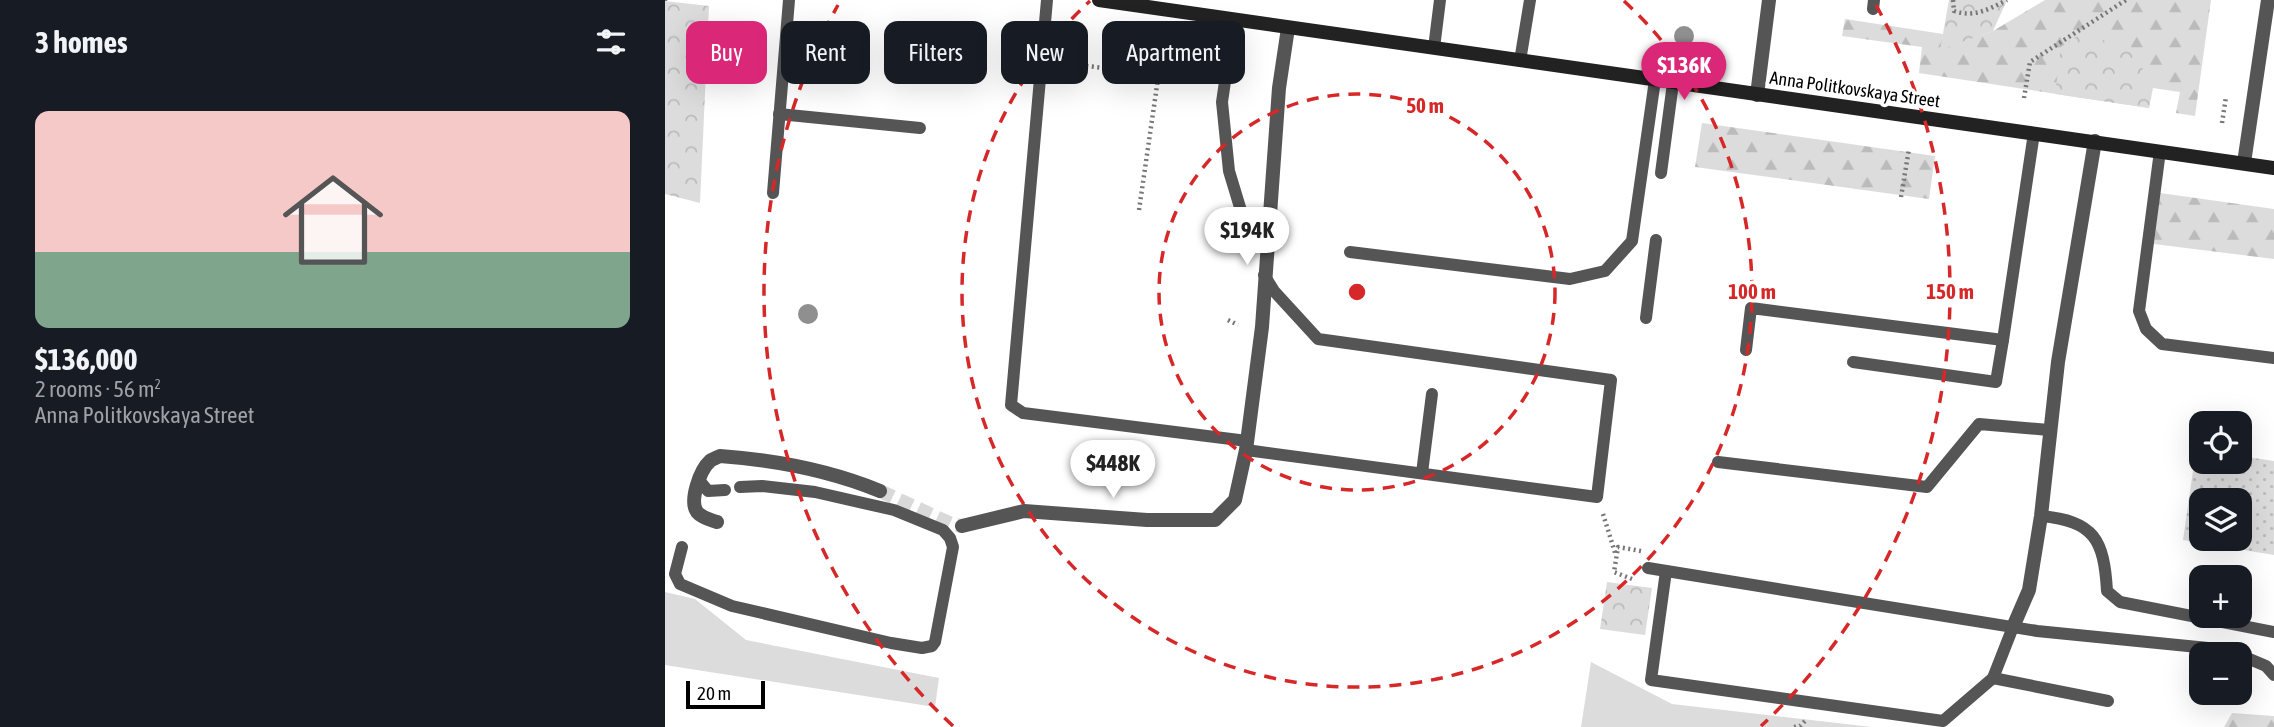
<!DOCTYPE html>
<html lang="en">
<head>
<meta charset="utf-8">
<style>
	body { margin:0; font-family:"Asap Condensed",sans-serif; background:#20242c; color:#f1f3f6; height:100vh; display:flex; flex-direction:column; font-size:26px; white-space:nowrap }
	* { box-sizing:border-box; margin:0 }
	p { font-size:23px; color:#9ea1a6 }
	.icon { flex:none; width:38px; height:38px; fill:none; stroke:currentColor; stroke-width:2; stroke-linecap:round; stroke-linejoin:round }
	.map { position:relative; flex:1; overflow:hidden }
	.details { display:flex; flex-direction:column; background:#171b24; width:665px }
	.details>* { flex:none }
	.guide { position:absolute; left:21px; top:21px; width:665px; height:63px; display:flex; gap:14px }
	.controls { position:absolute; left:1524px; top:411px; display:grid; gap:14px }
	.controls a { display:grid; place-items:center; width:63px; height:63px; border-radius:14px; background:#171b24; box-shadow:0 7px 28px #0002; font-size:35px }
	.scale { position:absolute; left:21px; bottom:18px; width:79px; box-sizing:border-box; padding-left:7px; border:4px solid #000; border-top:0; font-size:19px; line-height:24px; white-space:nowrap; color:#000; -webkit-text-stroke:5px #fff; paint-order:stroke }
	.price { position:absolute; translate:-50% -60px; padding:0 16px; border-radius:24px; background:#fff; color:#222; font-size:23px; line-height:46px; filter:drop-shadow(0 2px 4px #0008) }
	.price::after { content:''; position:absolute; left:50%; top:42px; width:21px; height:16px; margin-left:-10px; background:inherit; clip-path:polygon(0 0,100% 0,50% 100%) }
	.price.on { background:#db2777; color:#fff }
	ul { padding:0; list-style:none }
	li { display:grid; align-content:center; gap:14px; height:371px; padding:0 35px }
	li+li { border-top:2px solid #363941 }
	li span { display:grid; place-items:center; height:217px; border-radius:14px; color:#555 }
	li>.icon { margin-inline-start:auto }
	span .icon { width:126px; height:126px; fill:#fffc; stroke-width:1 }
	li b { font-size:30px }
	h2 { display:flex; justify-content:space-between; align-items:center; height:84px; padding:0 35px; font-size:30px }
	.pill { padding:0 24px; border-radius:14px; background:#171b24; box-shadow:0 7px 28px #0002; font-size:24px; line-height:63px }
	.pill.on { background:#db2777; color:#fff }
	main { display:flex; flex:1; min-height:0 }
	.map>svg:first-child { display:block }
	.grass { fill:#dcdcdc }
	.forest { fill:url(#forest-firs) }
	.park { fill:url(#park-crowns) }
	.garden { fill:url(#garden-dots); fill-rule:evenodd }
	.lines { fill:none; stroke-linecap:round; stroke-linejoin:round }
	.street-tunnel { stroke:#d9d9d9; stroke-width:14; stroke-dasharray:14 7; stroke-linecap:butt }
	.path { stroke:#777; stroke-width:4.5; stroke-dasharray:2 3.5; stroke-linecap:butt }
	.lane { stroke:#555; stroke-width:12 }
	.street { stroke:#555; stroke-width:14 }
	.secondary { stroke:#222; stroke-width:14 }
	.tree { fill:#8f8f8f }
	.ring { fill:none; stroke:#d62828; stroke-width:3.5; stroke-dasharray:12 9 }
	.labels { text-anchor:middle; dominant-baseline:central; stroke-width:7; stroke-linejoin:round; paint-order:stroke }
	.street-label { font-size:18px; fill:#000; stroke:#fff }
	.centre { fill:#d62828; stroke:#fff; stroke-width:3.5 }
	.ring-label { font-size:21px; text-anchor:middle; font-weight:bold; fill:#d62828; stroke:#fff; stroke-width:7; stroke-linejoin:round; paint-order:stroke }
</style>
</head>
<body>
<main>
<section class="details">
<h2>3 homes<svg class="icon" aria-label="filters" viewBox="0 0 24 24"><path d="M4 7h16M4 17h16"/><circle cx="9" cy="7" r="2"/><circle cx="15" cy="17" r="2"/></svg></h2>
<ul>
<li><span style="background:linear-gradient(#f6c9c9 65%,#7fa58c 0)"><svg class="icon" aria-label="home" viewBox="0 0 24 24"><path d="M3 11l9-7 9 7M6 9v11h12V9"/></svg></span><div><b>$136,000</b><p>2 rooms · 56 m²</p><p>Anna Politkovskaya Street</p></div></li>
</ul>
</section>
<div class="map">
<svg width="1609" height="727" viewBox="0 0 1609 727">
	<defs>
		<pattern id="forest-firs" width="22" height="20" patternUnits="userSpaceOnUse" patternTransform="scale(1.75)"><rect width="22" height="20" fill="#dcdcdc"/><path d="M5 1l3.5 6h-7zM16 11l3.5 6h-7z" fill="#bbb"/></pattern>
		<pattern id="park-crowns" width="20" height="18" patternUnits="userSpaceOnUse" patternTransform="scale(1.75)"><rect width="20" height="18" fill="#dcdcdc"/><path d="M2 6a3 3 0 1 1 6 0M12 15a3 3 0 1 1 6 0" fill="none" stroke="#bbb"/></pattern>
		<pattern id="garden-dots" width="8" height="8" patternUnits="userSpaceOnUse" patternTransform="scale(1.75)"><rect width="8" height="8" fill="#dcdcdc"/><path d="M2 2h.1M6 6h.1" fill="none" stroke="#bbb" stroke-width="1.8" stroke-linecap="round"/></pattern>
	</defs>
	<rect width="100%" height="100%" fill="#fff"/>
	<g class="grass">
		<path d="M0,592l30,7 51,41 193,38 -4,29 -270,-42z"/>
		<path d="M926,662l81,42 200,23h-291z"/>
	</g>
	<g class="forest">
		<path d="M1380,0h166l-16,116 -19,-3 4,-21 -27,-4 -4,20 -230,-35 3,-26 -80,-11 3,-17 98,15 -2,15 52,-18z"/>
		<path d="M1037,123l233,33 -6,43 -234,-32z"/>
		<path d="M1495,193l114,16v50l-120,-15z"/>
		<path d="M1567,713l42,3v11h-50z"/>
	</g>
	<g class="park">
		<path d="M1284,0h58l-14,31 -53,19z"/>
		<path d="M0,1l44,5 -9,197 -35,-9z"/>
		<path d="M1428,25l15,21 15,-8 13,18 16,31 -3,21 -94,-14 6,-47z"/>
		<path d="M942,582l45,6 -7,47 -45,-6z"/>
	</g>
	<path class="garden" d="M1531,450l5,1v11h39v-6l34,5v94l-91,-15zM1536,500h39v39h-39z"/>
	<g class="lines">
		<path class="street-tunnel" d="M215,491l71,33 11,2"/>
		<g class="path">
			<path d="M1288,0l1,11c20,7 35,-2 53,-11"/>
			<path d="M0,1v-1"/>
			<path d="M394,63l100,11"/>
			<path d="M1359,98l6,-36 96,-62"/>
			<path d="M1557,123l4,-26"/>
			<path d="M1236,197l8,-48"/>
			<path d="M474,210l24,-166"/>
			<path d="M563,320l10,5"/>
			<path d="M938,514l13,42"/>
			<path d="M967,579l-18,-7 4,-25 23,4"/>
			<path d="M1129,727l6,-1 5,-5"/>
		</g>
		<g class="lane">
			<path d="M382,0l-36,405 12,8 224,28"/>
			<path d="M1208,9l1,-9"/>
			<path d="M569,20l-12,82 7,69 13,43"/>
			<path d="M769,48l6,-48"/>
			<path d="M855,61l10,-61"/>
			<path d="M114,114l141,14"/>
			<path d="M1495,151l-21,160 7,18 16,15 112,14"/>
			<path d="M996,173l12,-90"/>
			<path d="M108,193l16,-193"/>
			<path d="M685,252l220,27 35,-8 27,-30 23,-161"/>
			<path d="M981,318l10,-78"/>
			<path d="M1081,350l5,-42 252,32 31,-207"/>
			<path d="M1188,362l143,20 7,-42"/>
			<path d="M581,450l351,47 14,-117 -293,-41 -44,-48 -10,-16"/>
			<path d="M1053,462l209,25 52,-63 70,6"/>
			<path d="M757,473l10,-79"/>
			<path d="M34,480l9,11 17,-1"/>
			<path d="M1376,516c53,5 63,23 66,75l13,11 154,30"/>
			<path d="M17,547l-7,27 5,10 52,22 159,37 31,5 10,-2 3,-4 18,-95 -3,-9 -7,-8 -49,-20 -79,-18 -53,-6 -22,1"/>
			<path d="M983,568l389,63 191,19 11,4"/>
			<path d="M1001,571l-15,109 292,41 50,-43 20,-51"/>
			<path d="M1575,655l26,11 8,9"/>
			<path d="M1328,678l115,23"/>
		</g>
		<g class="street">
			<path d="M1092,95l12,-95"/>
			<path d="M1579,163l24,-163"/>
			<path d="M52,522c-6,-2 -15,-4 -20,-10 -8,-11 3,-42 13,-51 1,-1 8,-4 10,-5 55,4 109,14 160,35"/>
			<path d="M297,526l62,-15 123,9h68l20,-20 11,-50 16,-123 17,-239 9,-60"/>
			<path d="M1348,627l16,-37 12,-74 17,-154 37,-221"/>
		</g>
		<path class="secondary" d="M434,0l1175,168"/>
	</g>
	<g class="tree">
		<circle cx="1019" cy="36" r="10"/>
		<circle cx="143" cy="314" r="10"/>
	</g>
	<g class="ring">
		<circle cx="692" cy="292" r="198"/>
		<path d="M959 1A395 395 0 1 1 425 1"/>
		<path d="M288 726A593 593 0 0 1 173 5M1211 5A593 593 0 0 1 1096 726"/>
	</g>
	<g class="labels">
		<g class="street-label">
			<text transform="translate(1190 89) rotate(8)">Anna Politkovskaya Street</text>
		</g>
	</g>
	<circle cx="692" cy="292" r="10" class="centre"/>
	<g class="ring-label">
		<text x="760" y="113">50 m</text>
		<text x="1087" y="299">100 m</text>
		<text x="1285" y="299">150 m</text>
	</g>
</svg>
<div class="controls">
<a><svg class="icon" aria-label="locate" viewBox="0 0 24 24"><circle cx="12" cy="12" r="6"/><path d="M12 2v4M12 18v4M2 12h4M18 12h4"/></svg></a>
<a><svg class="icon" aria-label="layers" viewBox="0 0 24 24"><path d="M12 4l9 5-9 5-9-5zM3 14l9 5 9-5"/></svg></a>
<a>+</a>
<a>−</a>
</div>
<div class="scale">20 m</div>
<b class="price on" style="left:1019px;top:102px">$136K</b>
<b class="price" style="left:582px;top:267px">$194K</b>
<b class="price" style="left:448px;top:500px">$448K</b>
<div class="guide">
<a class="pill on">Buy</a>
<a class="pill">Rent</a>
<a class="pill">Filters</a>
<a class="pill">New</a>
<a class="pill">Apartment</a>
</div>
</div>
</main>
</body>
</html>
